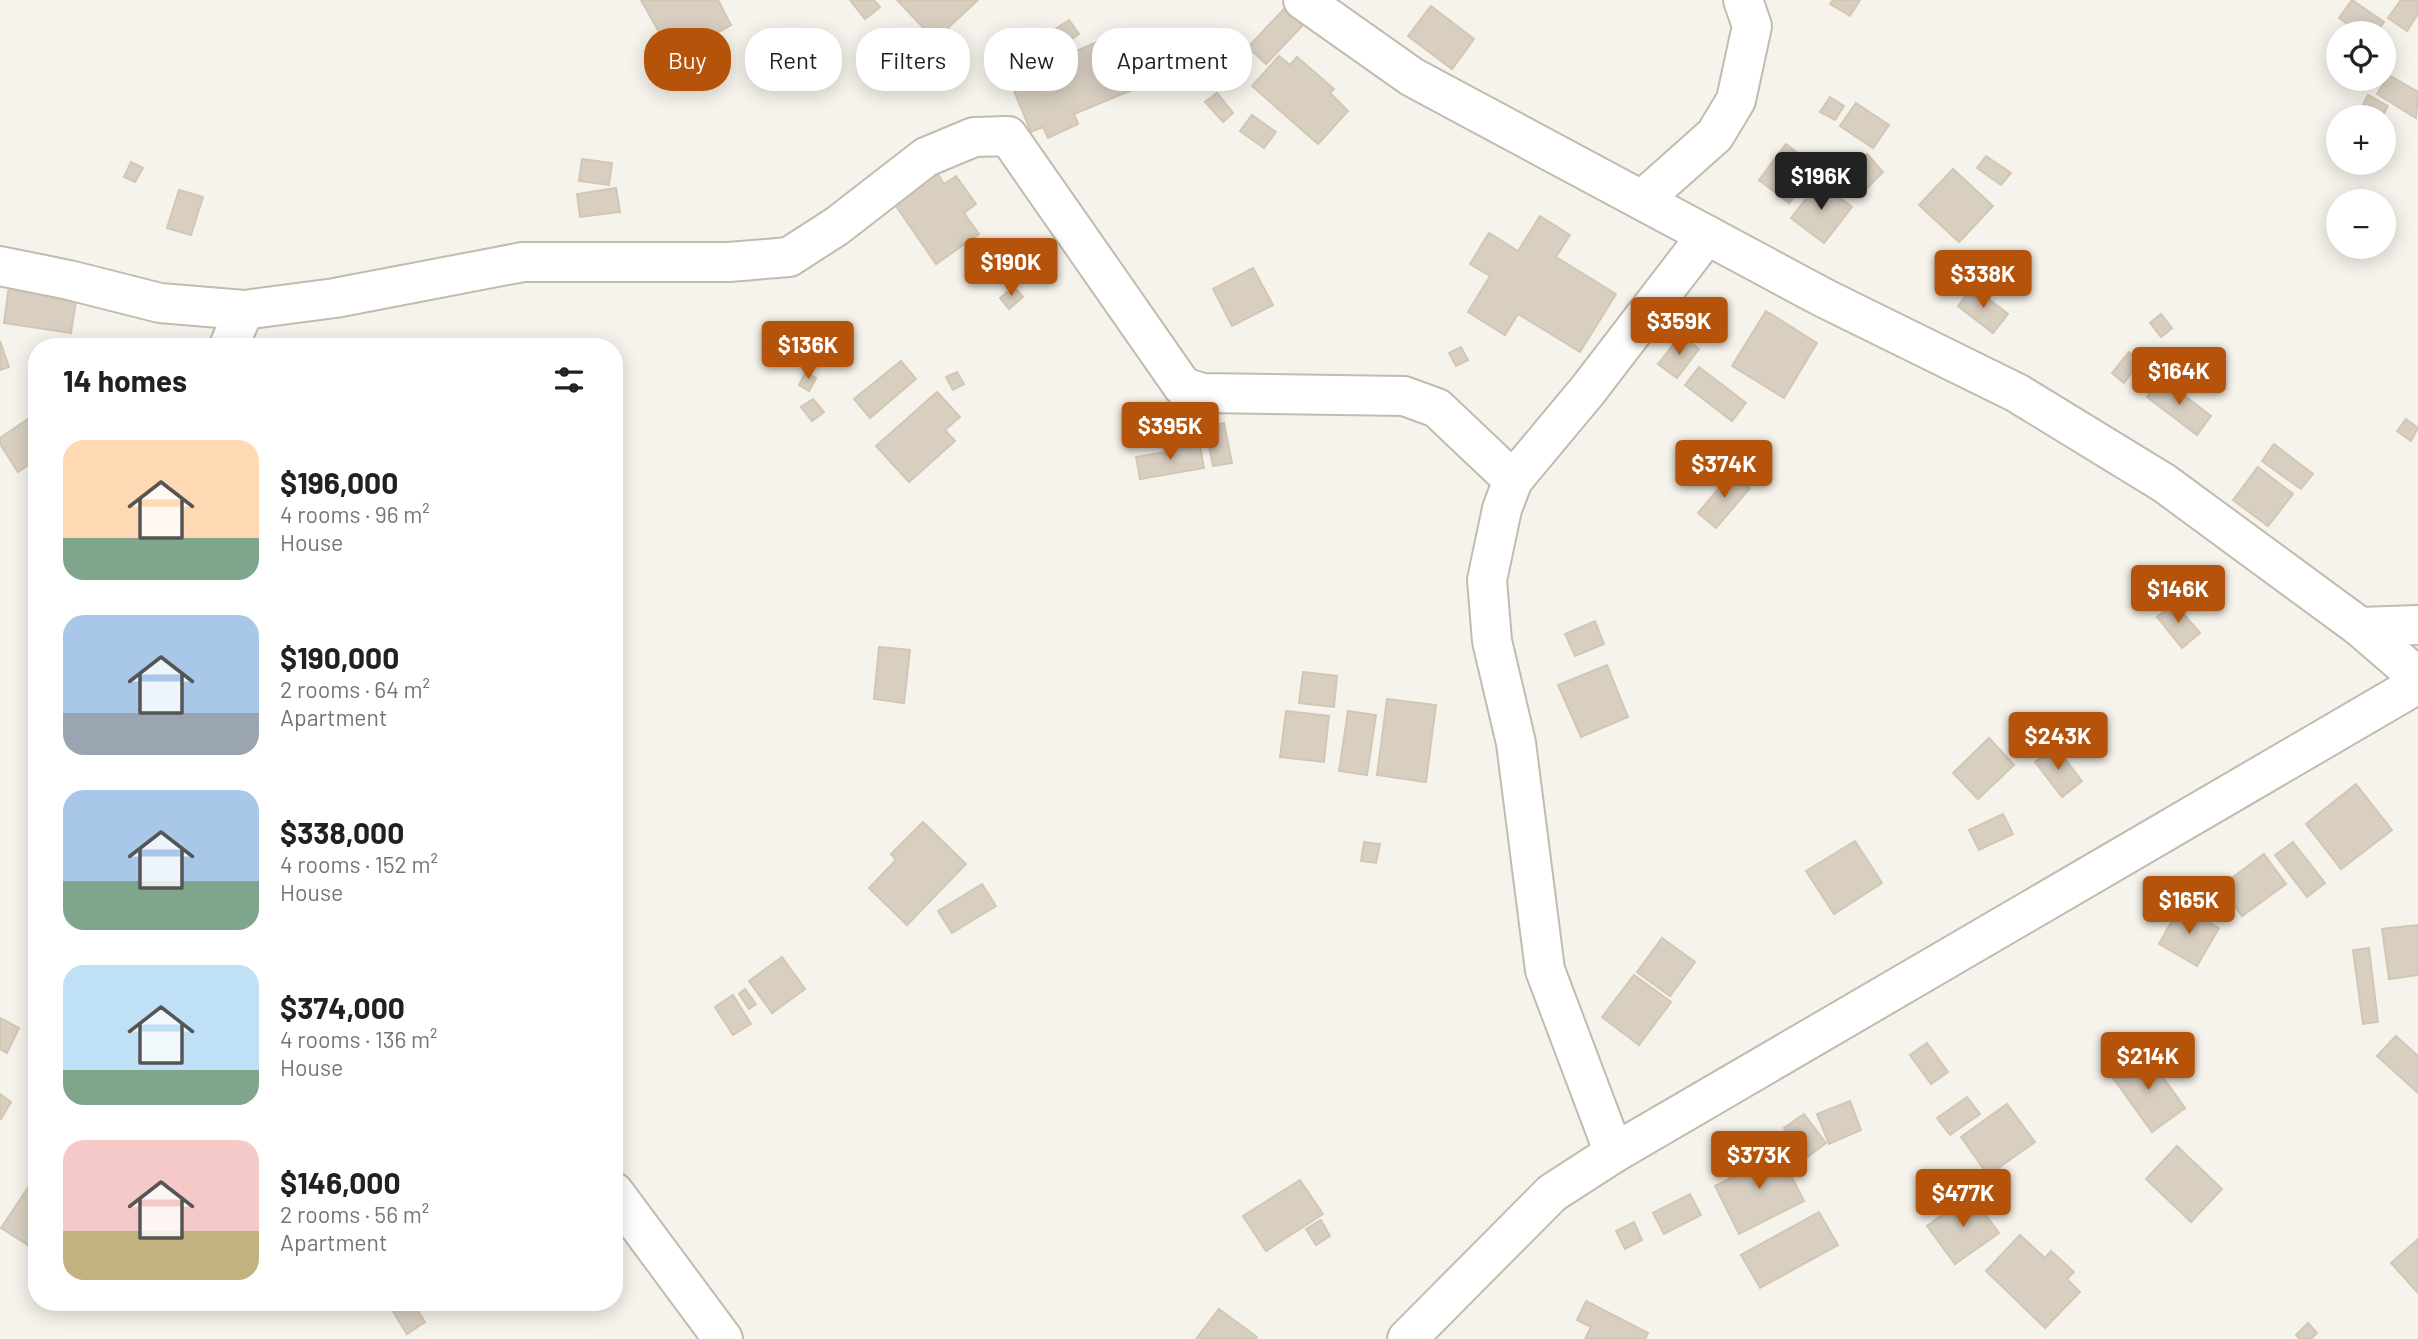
<!DOCTYPE html>
<html lang="en">
<head>
<meta charset="utf-8">
<style>
	body { margin:0; font-family:Barlow,sans-serif; background:#f2f2f2; color:#202124; height:100vh; display:flex; flex-direction:column; font-size:26px; white-space:nowrap }
	* { box-sizing:border-box; margin:0 }
	p { font-size:23px; color:#757577 }
	.icon { flex:none; width:38px; height:38px; fill:none; stroke:currentColor; stroke-width:2; stroke-linecap:round; stroke-linejoin:round }
	.map { position:relative; flex:1; overflow:hidden }
	.panel { position:absolute; left:28px; top:338px; width:595px; height:973px; display:flex; flex-direction:column; background:#fff; border-radius:28px; box-shadow:0 4px 18px #0003 }
	.panel>* { flex:none }
	.hud { position:absolute; left:644px; top:28px; width:665px; height:63px; display:flex; gap:14px }
	.tools { position:absolute; left:2326px; top:21px; display:grid; gap:14px }
	.tools a { display:grid; place-items:center; width:70px; height:70px; border-radius:50%; background:#fff; box-shadow:0 4px 18px #0003; font-size:35px }
	.price { position:absolute; translate:-50% -60px; padding:0 16px; border-radius:7px; background:#b45309; color:#fff; font-size:23px; line-height:46px; filter:drop-shadow(0 2px 4px #0008) }
	.price::after { content:''; position:absolute; left:50%; top:42px; width:21px; height:16px; margin-left:-10px; background:inherit; clip-path:polygon(0 0,100% 0,50% 100%) }
	.price.on { background:#222; color:#fff }
	ul { padding:0; list-style:none }
	li { display:flex; align-items:center; gap:21px; height:175px; padding:0 35px }
	li span { display:grid; place-items:center; flex:none; width:196px; height:140px; border-radius:21px; color:#555 }
	li>.icon { margin-inline-start:auto }
	span .icon { width:84px; height:84px; fill:#fffc; stroke-width:1 }
	li b { font-size:30px }
	h2 { display:flex; justify-content:space-between; align-items:center; height:84px; padding:0 35px; font-size:30px }
	.tag { padding:0 24px; border-radius:28px; background:#fff; box-shadow:0 4px 18px #0003; font-size:24px; line-height:63px }
	.tag.on { background:#b45309; color:#fff }
	.map>svg:first-child { display:block }
	.building { fill:#d8cfc1; stroke:#d3c7b4; stroke-width:2 }
	.lines { fill:none; stroke-linecap:round; stroke-linejoin:round }
	.street-casing { stroke:#c2bbae; stroke-width:42 }
	.street { stroke:#fff; stroke-width:38 }
</style>
</head>
<body>
<div class="map">
<svg width="2418" height="1339" viewBox="0 0 2418 1339">
	<rect width="100%" height="100%" fill="#f6f3ec"/>
	<g class="building">
		<path d="M641,0h77l13,25 -58,32z"/>
		<path d="M850,0h24l6,7 -15,12z"/>
		<path d="M897,0h81l-43,40z"/>
		<path d="M1833,0h27l-10,16 -20,-12z"/>
		<path d="M2352,0l32,22 -8,11h-15l-22,-15z"/>
		<path d="M2401,0h17v14l-11,17 -19,-13z"/>
		<path d="M1431,6l43,33 -22,30 -44,-33z"/>
		<path d="M1285,8l18,17 -37,39 -18,-17z"/>
		<path d="M1069,20l10,14 -27,18 -9,-15z"/>
		<path d="M1109,37l23,53 -58,24 4,10 -30,14 -5,-11 -12,5 -22,-53 10,-4 -3,-6 31,-14 3,7z"/>
		<path d="M1279,56l11,9 7,-8 37,32 -4,4 18,18 -30,33 -66,-58z"/>
		<path d="M2389,75l29,17 -2,26 -39,-24z"/>
		<path d="M1217,93l16,20 -10,9 -18,-20z"/>
		<path d="M2368,95l20,11 -6,11h-26z"/>
		<path d="M1830,97l14,9 -9,14 -15,-8z"/>
		<path d="M1856,103l33,22 -16,23 -33,-22z"/>
		<path d="M1252,115l24,17 -12,16 -24,-17z"/>
		<path d="M1786,144l31,24 -28,35 -30,-23z"/>
		<path d="M1867,154l16,18 -25,25 -18,-17z"/>
		<path d="M1986,156l25,17 -10,12 -24,-17z"/>
		<path d="M582,159l30,4 -3,22 -30,-4z"/>
		<path d="M131,162l12,6 -8,14 -11,-5z"/>
		<path d="M1953,169l40,37 -34,36 -40,-37z"/>
		<path d="M937,173l7,11 12,-8 20,28 -12,9 15,21 -43,30 -42,-61z"/>
		<path d="M1819,182l33,25 -28,36 -33,-25z"/>
		<path d="M616,188l4,24 -40,5 -3,-23z"/>
		<path d="M179,190l24,7 -12,38 -24,-7z"/>
		<path d="M1540,216l30,19 -14,22 60,37 -36,58 -62,-38 -13,21 -37,-23 22,-36 -20,-12 19,-31 29,18z"/>
		<path d="M1253,268l20,37 -41,21 -19,-37z"/>
		<path d="M10,278l68,10 -7,45 -67,-10z"/>
		<path d="M1014,287l9,10 -14,12 -9,-11z"/>
		<path d="M1973,287l35,27 -15,19 -35,-27z"/>
		<path d="M1766,311l51,32 -33,55 -52,-32z"/>
		<path d="M2161,314l11,14 -11,9 -11,-14z"/>
		<path d="M1681,335l18,14 -22,29 -19,-14z"/>
		<path d="M0,341l9,26 -9,3z"/>
		<path d="M1461,347l7,13 -12,6 -7,-13z"/>
		<path d="M2129,352l11,9 -16,22 -12,-10z"/>
		<path d="M901,361l15,18 -46,39 -16,-19z"/>
		<path d="M1699,367l47,36 -14,18 -47,-36z"/>
		<path d="M806,372l10,6 -7,13 -10,-6z"/>
		<path d="M957,372l7,12 -11,6 -7,-13z"/>
		<path d="M2161,378l50,38 -14,19 -50,-38z"/>
		<path d="M937,392l23,25 -15,13 10,11 -46,41 -33,-36z"/>
		<path d="M813,399l11,13 -12,9 -11,-14z"/>
		<path d="M31,417l6,9v33l-19,13 -18,-28v-6z"/>
		<path d="M2406,419l12,9 -7,13 -14,-10z"/>
		<path d="M1224,423l8,40 -19,3 -8,-39z"/>
		<path d="M2274,444l39,30 -12,15 -39,-28z"/>
		<path d="M1200,446l4,22 -64,11 -4,-22z"/>
		<path d="M2258,467l35,27 -25,32 -35,-26z"/>
		<path d="M1732,473l18,15 -34,40 -18,-15z"/>
		<path d="M2174,603l26,30 -18,15 -25,-31z"/>
		<path d="M1595,621l9,23 -29,12 -10,-22z"/>
		<path d="M879,647l31,3 -6,53 -30,-4z"/>
		<path d="M1607,665l21,52 -47,20 -23,-52z"/>
		<path d="M1303,672l34,4 -3,31 -35,-4z"/>
		<path d="M1387,699l49,6 -10,77 -49,-7z"/>
		<path d="M1286,711l43,5 -5,46 -44,-5z"/>
		<path d="M1348,711l28,4 -9,60 -28,-4z"/>
		<path d="M1989,738l25,27 -36,34 -25,-26z"/>
		<path d="M2055,746l27,35 -20,16 -27,-35z"/>
		<path d="M2356,784l36,46 -51,39 -35,-45z"/>
		<path d="M2003,814l10,20 -34,16 -10,-20z"/>
		<path d="M923,822l43,42 -59,61 -38,-37 27,-28 -5,-6z"/>
		<path d="M1855,841l27,42 -48,31 -28,-43z"/>
		<path d="M1364,842l16,2 -4,19 -15,-2z"/>
		<path d="M2293,842l32,41 -18,14 -32,-42z"/>
		<path d="M2264,854l22,30 -44,32 -22,-29z"/>
		<path d="M982,884l14,22 -44,27 -14,-22z"/>
		<path d="M2180,906l39,22 -22,38 -38,-22z"/>
		<path d="M2418,925v50l-29,4 -7,-50z"/>
		<path d="M1662,938l33,24 -25,34 -33,-24z"/>
		<path d="M2369,948l9,74 -15,2 -10,-74z"/>
		<path d="M782,957l23,32 -33,24 -23,-32z"/>
		<path d="M1634,975l37,27 -32,43 -37,-28z"/>
		<path d="M745,989l11,15 -7,5 -10,-15z"/>
		<path d="M733,995l18,29 -18,11 -18,-28z"/>
		<path d="M0,1018l19,10 -12,25 -7,-4z"/>
		<path d="M2396,1036l22,20v37l-41,-37z"/>
		<path d="M1927,1043l21,29 -17,12 -21,-29z"/>
		<path d="M2144,1051l41,57 -33,24 -41,-57z"/>
		<path d="M0,1094l11,8 -10,17h-1z"/>
		<path d="M1967,1097l13,17 -30,21 -13,-17z"/>
		<path d="M1850,1101l11,29 -32,14 -12,-30z"/>
		<path d="M2007,1104l28,38 -47,33 -27,-38z"/>
		<path d="M1804,1114l22,29 -20,15 -22,-30z"/>
		<path d="M2177,1146l45,43 -31,33 -45,-43z"/>
		<path d="M1761,1151l4,8 14,-7 25,49 -65,33 -24,-48 24,-12 -5,-9z"/>
		<path d="M37,1174v77l-36,-23z"/>
		<path d="M1300,1180l23,34 -57,37 -23,-35z"/>
		<path d="M1690,1194l11,21 -37,19 -11,-21z"/>
		<path d="M1971,1194l28,39 -44,31 -28,-38z"/>
		<path d="M1819,1212l19,33 -78,43 -19,-33z"/>
		<path d="M1321,1220l9,16 -14,9 -10,-16z"/>
		<path d="M1634,1222l8,18 -17,9 -9,-18z"/>
		<path d="M2020,1235l25,23 6,-7 23,21 -7,7 13,13 -35,36 -59,-57z"/>
		<path d="M2418,1239v54l-27,-30z"/>
		<path d="M1586,1301l62,32 -3,6h-60l6,-12 -14,-7z"/>
		<path d="M405,1302h7l13,20 -18,12 -15,-24z"/>
		<path d="M1219,1309l38,28 -1,2h-60z"/>
		<path d="M2308,1323l9,10 -6,6h-11l-4,-4z"/>
	</g>
	<g class="lines">
		<g class="street-casing">
			<g id="street">
				<path d="M1303,0l109,77 412,221 193,95 147,90 196,144 58,50"/>
				<path d="M1642,200l73,-65 21,-35 16,-74 -9,-26"/>
				<path d="M0,266l69,14 91,23 84,7 91,-12 188,-36h206l60,-5 48,-31 89,-69 48,-20 34,-1 175,251 20,6 201,3 33,12 76,72 -11,29 -15,71 5,61 24,102 29,227 69,183"/>
				<path d="M229,346l15,-36"/>
				<path d="M1513,480l75,-90 119,-155"/>
				<path d="M2360,627l58,-2"/>
				<path d="M614,1192l109,147"/>
				<path d="M1407,1339l145,-146 62,-40 804,-469"/>
			</g>
		</g>
		<use href="#street" class="street"/>
	</g>
</svg>
<div class="tools">
<a><svg class="icon" aria-label="locate" viewBox="0 0 24 24"><circle cx="12" cy="12" r="6"/><path d="M12 2v4M12 18v4M2 12h4M18 12h4"/></svg></a>
<a>+</a>
<a>−</a>
</div>
<b class="price on" style="left:1821px;top:212px">$196K</b>
<b class="price" style="left:1011px;top:298px">$190K</b>
<b class="price" style="left:1983px;top:310px">$338K</b>
<b class="price" style="left:1679px;top:357px">$359K</b>
<b class="price" style="left:808px;top:381px">$136K</b>
<b class="price" style="left:2179px;top:407px">$164K</b>
<b class="price" style="left:1170px;top:462px">$395K</b>
<b class="price" style="left:1724px;top:500px">$374K</b>
<b class="price" style="left:2178px;top:625px">$146K</b>
<b class="price" style="left:2058px;top:772px">$243K</b>
<b class="price" style="left:2189px;top:936px">$165K</b>
<b class="price" style="left:2148px;top:1092px">$214K</b>
<b class="price" style="left:1759px;top:1191px">$373K</b>
<b class="price" style="left:1963px;top:1229px">$477K</b>
<div class="hud">
<a class="tag on">Buy</a>
<a class="tag">Rent</a>
<a class="tag">Filters</a>
<a class="tag">New</a>
<a class="tag">Apartment</a>
</div>
<section class="panel">
<h2>14 homes<svg class="icon" aria-label="filters" viewBox="0 0 24 24"><path d="M4 7h16M4 17h16"/><circle cx="9" cy="7" r="2"/><circle cx="15" cy="17" r="2"/></svg></h2>
<ul>
<li><span style="background:linear-gradient(#ffd9b3 70%,#7fa58c 0)"><svg class="icon" aria-label="home" viewBox="0 0 24 24"><path d="M3 11l9-7 9 7M6 9v11h12V9"/></svg></span><div><b>$196,000</b><p>4 rooms · 96 m²</p><p>House</p></div></li>
<li><span style="background:linear-gradient(#a9c7e8 70%,#9aa5b1 0)"><svg class="icon" aria-label="home" viewBox="0 0 24 24"><path d="M3 11l9-7 9 7M6 9v11h12V9"/></svg></span><div><b>$190,000</b><p>2 rooms · 64 m²</p><p>Apartment</p></div></li>
<li><span style="background:linear-gradient(#a9c7e8 65%,#7fa58c 0)"><svg class="icon" aria-label="home" viewBox="0 0 24 24"><path d="M3 11l9-7 9 7M6 9v11h12V9"/></svg></span><div><b>$338,000</b><p>4 rooms · 152 m²</p><p>House</p></div></li>
<li><span style="background:linear-gradient(#bfe0f5 75%,#7fa58c 0)"><svg class="icon" aria-label="home" viewBox="0 0 24 24"><path d="M3 11l9-7 9 7M6 9v11h12V9"/></svg></span><div><b>$374,000</b><p>4 rooms · 136 m²</p><p>House</p></div></li>
<li><span style="background:linear-gradient(#f6c9c9 65%,#c2b280 0)"><svg class="icon" aria-label="home" viewBox="0 0 24 24"><path d="M3 11l9-7 9 7M6 9v11h12V9"/></svg></span><div><b>$146,000</b><p>2 rooms · 56 m²</p><p>Apartment</p></div></li>
</ul>
</section>
</div>
</body>
</html>
